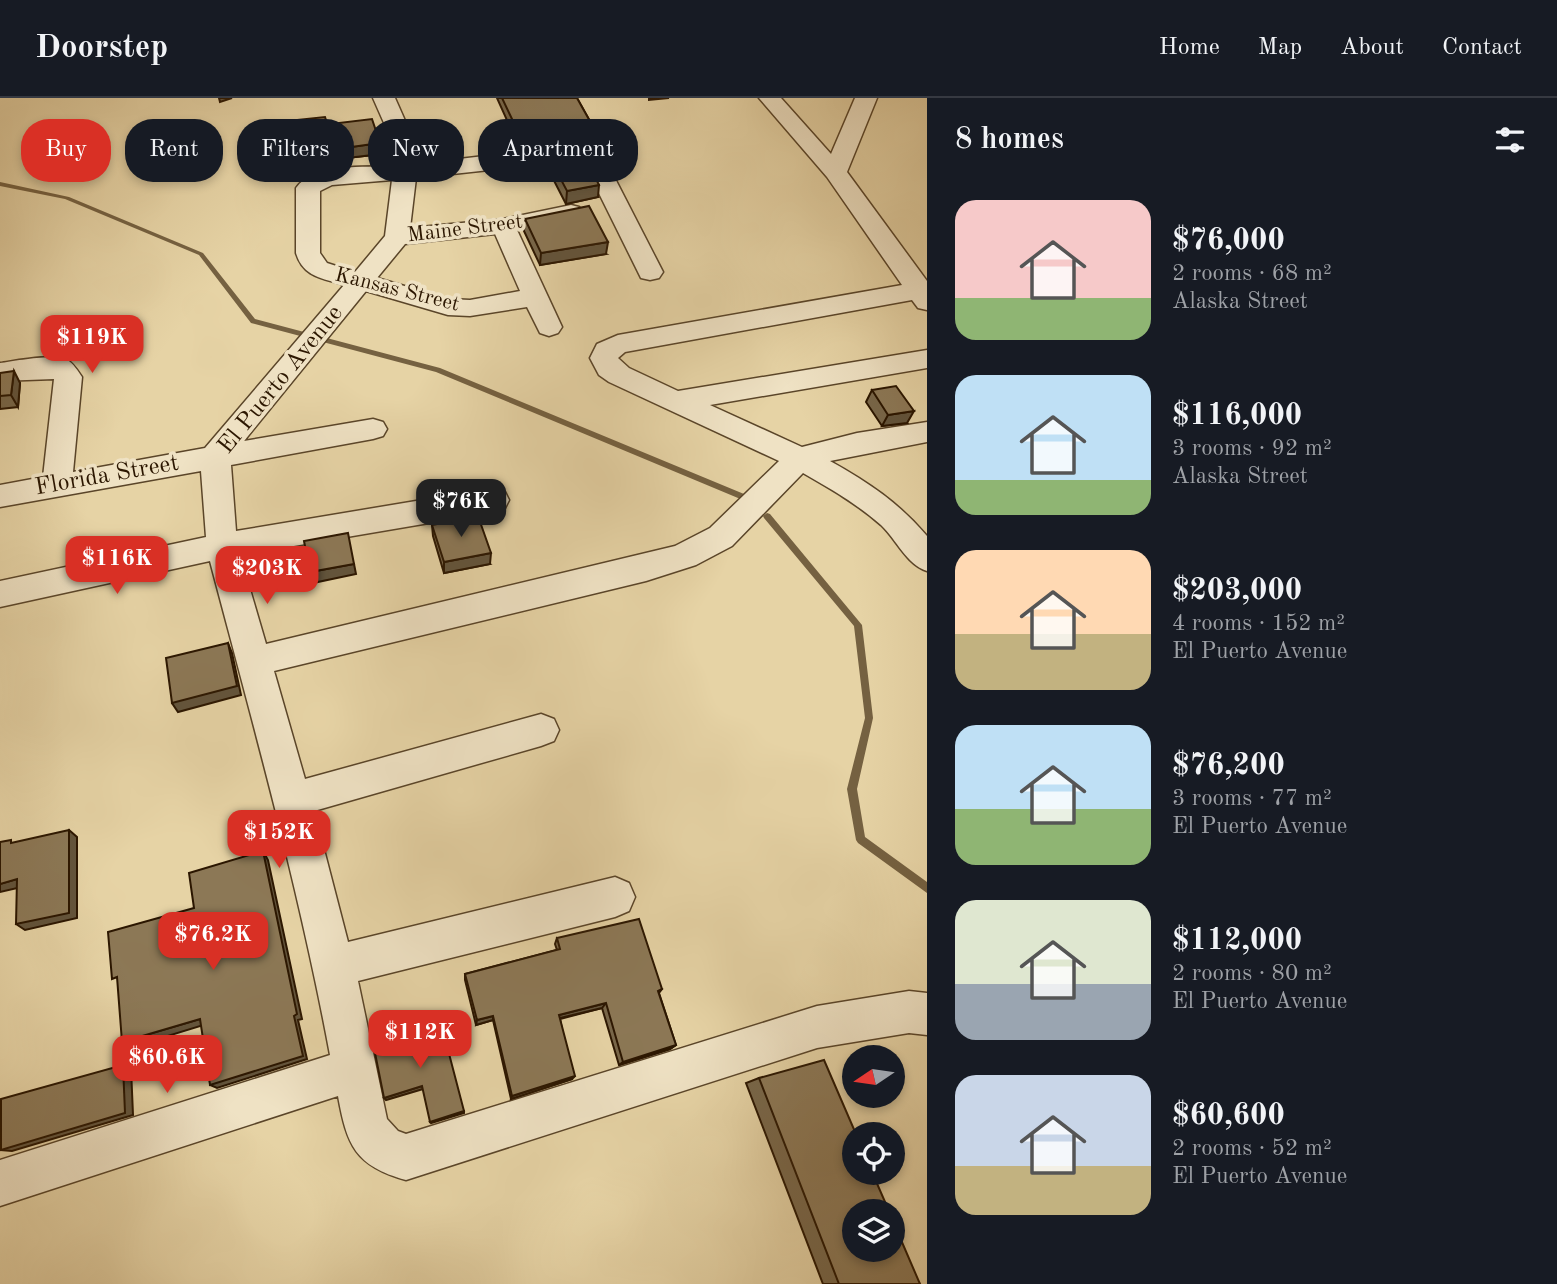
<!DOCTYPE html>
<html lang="en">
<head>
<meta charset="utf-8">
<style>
	body { margin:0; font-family:"Old Standard TT",serif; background:#242831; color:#f1f3f6; height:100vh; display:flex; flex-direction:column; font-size:26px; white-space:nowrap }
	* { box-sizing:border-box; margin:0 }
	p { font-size:23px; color:#9ea1a6 }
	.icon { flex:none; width:38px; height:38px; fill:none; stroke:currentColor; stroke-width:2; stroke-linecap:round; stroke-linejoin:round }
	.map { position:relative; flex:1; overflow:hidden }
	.side { display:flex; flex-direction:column; background:#171b24; width:630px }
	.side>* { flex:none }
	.top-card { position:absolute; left:21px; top:21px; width:665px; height:63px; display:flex; gap:14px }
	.needle { width:46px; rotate:257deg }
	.tools { position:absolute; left:842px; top:947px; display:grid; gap:14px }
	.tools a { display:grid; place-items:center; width:63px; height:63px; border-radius:50%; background:#171b24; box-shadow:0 4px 10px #0003; font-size:35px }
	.price { position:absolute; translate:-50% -60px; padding:0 16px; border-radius:14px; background:#d93025; color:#fff; font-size:23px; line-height:46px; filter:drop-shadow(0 2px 4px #0008) }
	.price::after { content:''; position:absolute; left:50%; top:42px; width:21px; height:16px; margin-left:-10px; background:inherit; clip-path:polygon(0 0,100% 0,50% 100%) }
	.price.active { background:#222; color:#fff }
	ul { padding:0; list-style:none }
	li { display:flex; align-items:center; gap:21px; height:175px; padding:0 28px }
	li span { display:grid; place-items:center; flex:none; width:196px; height:140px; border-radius:21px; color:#555 }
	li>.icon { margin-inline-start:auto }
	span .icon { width:84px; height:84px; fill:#fffc; stroke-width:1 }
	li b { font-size:30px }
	h2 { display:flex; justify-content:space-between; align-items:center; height:84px; padding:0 28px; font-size:30px }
	.chip { padding:0 24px; border-radius:28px; background:#171b24; box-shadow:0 4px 10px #0003; font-size:24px; line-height:63px }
	.chip.active { background:#d93025; color:#fff }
	header { display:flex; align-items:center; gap:42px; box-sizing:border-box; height:98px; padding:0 35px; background:#171b24; border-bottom:2px solid #363941 }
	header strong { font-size:33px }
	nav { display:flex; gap:38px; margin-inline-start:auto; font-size:24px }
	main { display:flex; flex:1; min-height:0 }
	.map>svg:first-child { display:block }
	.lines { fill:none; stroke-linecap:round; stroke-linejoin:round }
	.stream { fill:#756141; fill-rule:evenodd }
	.minor-casing { stroke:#5a4529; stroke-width:3 }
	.minor { fill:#efe2c4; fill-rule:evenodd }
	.wall { fill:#78674a; stroke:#2b1600; stroke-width:2 }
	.shaded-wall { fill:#62543c; stroke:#2b1600; stroke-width:2 }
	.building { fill:#8c7856; stroke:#2b1600; stroke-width:2 }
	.labels { text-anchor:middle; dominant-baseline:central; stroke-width:7; stroke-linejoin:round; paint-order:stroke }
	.far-street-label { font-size:21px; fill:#2b1600; stroke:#efe2c4 }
	.street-label { font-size:24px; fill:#2b1600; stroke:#efe2c4 }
</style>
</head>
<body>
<header>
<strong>Doorstep</strong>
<nav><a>Home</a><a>Map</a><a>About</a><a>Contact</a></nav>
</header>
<main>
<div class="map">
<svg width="927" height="1186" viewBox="0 0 927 1186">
	<rect width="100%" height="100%" fill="#e6d3a5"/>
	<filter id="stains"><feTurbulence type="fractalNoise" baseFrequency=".00286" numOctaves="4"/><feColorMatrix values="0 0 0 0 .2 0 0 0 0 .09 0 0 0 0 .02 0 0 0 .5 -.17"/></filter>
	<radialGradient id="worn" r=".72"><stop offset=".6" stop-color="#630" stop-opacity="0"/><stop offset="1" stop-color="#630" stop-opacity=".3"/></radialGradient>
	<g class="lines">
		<g class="stream">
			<path d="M0,84l69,15 134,56 52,66 185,49 304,126 1,2 -1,2h-6l-302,-126 -185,-49 -52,-68 -134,-56 -65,-13z"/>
			<path d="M767,415l3,1 92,111 11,93 -16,71 8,48 62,45v11l-69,-50 -2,-3 -9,-51 18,-71 -11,-92 -90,-108 -1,-2z"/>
		</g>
		<g class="minor-casing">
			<path id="minor" d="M373,0h22l19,43 2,23 154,-18 24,3 12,12 57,111 -4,6 -9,2 -9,-2 -56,-113 -5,-5 -164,18 -6,50 93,-9 68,-14 8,2 4,5 -4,5 -62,13 45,97 -4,6 -9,3 -9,-3 -13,-26 -57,9 -22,-1 -82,-24 -122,150 129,-22 10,3 4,7 -4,7 -10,3 -142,26 5,66 258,-43 11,4 4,8 -4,8 -11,4 -254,43 26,89 409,-98 35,-18 69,-67 -170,-79 -10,-7 -9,-17 7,-14 21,-9 284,-50 -75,-108 -68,-79h22l50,56 24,-56h22l-30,74 80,109v29l-9,-2 -6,-8 -287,52 -7,6 11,10 49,23 249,-41v18l-217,37 92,42 55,-14 70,-11v20l-97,19c38,21 69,42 97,75v35c-21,-7 -30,-31 -46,-46 -24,-21 -50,-36 -78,-52l-71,73 -36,19 -50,16 -372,90 31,108 236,-65 13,5 5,11 -5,11 -13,5 -227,65 34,131 267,-65 14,6 6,14 -6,14 -14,6 -257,64 29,138 11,12 8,3 411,-128 92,-15 18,2v42l-18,-2 -92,15 -411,132c-51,-14 -59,-35 -68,-84l-338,110v-46l330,-105c-31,-167 -77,-331 -120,-494l-210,46v-26l206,-44 -5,-66 -201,36v-22l43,-8 11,-98 -54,2v-18c15,-2 55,-10 67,-3 6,3 11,11 15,17l-9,95 132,-24 139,-163c-22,-7 -41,-8 -48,-32v-65c18,-26 70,-20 97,-22l-1,-25zM392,82l-7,56 -30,36 -28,-9 -7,-10v-62l12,-6zM495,136l25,57 -50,9 -21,-1 -72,-21 28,-34z"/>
		</g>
		<use href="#minor" class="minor"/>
	</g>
	<g class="wall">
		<path d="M497,0h80l24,43 -1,10 -6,-5 -24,-3 -50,6z"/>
		<path d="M330,26l51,30 -42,5 -7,-24z"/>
		<path d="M547,55l51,44 -32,7 -20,-39z"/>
		<path d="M525,121l81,35 -66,11 -16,-34z"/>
		<path d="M0,275l20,10 -2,24 -18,2z"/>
		<path d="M872,292l35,33 -25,3 -16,-24z"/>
		<path d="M432,427l58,39 -46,9 -11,-37z"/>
		<path d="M557,840l105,51 -3,4 17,52 -6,4 -51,16 -17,-57 -42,11 12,60 -61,20 -18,-79 -17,5 -11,-45v-6l92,-24 -2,-6z"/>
		<path d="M759,980l161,206h-97l-77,-201z"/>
	</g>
	<g class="shaded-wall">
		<path d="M219,0h13l-12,4z"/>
		<path d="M649,0h20l-20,2z"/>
		<path d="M571,35l-1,10 -50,6 1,-11z"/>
		<path d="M380,45l1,11 -42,5 -2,-10z"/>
		<path d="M335,50l1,6 -30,4 -1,-6z"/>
		<path d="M599,87l-1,12 -32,7 1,-13z"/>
		<path d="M608,144l-2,12 -66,11 1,-12z"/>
		<path d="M14,273l6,12 -2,24 -7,-12z"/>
		<path d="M914,313l-7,12 -25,3 6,-11z"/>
		<path d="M491,455l-1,11 -46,9v-11z"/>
		<path d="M354,466l2,10 -43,9 -3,-11z"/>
		<path d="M228,545l4,10 9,42 -63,17 -6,-9z"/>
		<path d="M69,732l8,7v81l-52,12 -9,-6z"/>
		<path d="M263,753l5,9 34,159 -4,1 9,39 -90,29 -7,-3z"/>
		<path d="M17,781l9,7 -26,6v-8z"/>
		<path d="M606,905l-4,5 -46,11 3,-4z"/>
		<path d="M493,918v4l-17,5 1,-5z"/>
		<path d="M200,921l7,5 -75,23 -10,-5z"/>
		<path d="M676,947l-6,4 -51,16 4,-3z"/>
		<path d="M123,967l8,3 2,47 -121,36 -11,-1z"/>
		<path d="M575,978l-3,3 -61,20 1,-3z"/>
		<path d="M422,988l1,3 -37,11 -2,-2z"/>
		<path d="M464,1013v2l-33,10 -1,-1z"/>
	</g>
	<g class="building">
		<path d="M502,0h75l24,43 -5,-5 -25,-3 -50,5z"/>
		<path d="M325,19l10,31 -30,4 -9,-32z"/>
		<path d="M372,21l8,24 -43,6 -7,-25z"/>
		<path d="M577,54l9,6 13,27 -32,6 -20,-38z"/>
		<path d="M589,108l19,36 -67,11 -16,-34z"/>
		<path d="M14,273l-3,24 -11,1v-23z"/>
		<path d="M896,288l18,25 -26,4 -16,-25z"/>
		<path d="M478,418l13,37 -47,9 -12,-37z"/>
		<path d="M348,435l6,31 -44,8 -6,-31z"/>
		<path d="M228,545l9,43 -65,17 -6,-45z"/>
		<path d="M69,732v83l-53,11 1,-45 -17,5v-42l11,-2v3z"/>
		<path d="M263,753l34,163 -3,2 9,40 -93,29 -10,-66 -78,23 -5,-65 -5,2 -4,-47 86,-24 -5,-35z"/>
		<path d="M639,821l23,70 -4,2 18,54 -53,17 -17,-59 -47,12 16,61 -63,20 -19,-80 -16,4 -12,-46 95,-25 -3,-11z"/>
		<path d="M441,925l23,88 -34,11 -8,-36 -38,12 -11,-55z"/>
		<path d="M824,962l32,74h-2v38h18l17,39h-35v39h38v-31l28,65h-81l-80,-206z"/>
		<path d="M123,967l2,48 -124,37v-51z"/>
	</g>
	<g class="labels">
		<g class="far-street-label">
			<text transform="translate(465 131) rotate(-7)">Maine Street</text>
			<text transform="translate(397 192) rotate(14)">Kansas Street</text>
		</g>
		<g class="street-label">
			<text transform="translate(281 282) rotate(-51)">El Puerto Avenue</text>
			<text transform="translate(107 378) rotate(-10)">Florida Street</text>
		</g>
	</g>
	<rect width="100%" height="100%" filter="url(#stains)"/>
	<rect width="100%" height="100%" fill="url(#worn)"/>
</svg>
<div class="tools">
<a><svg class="needle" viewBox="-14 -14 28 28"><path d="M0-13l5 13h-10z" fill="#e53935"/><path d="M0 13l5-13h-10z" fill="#9ea1a6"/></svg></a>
<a><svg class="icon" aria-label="locate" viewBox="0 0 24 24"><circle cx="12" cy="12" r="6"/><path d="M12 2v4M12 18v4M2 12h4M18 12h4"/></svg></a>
<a><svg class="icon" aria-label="layers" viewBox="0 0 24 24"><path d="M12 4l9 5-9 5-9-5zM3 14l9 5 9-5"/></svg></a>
</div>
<b class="price" style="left:92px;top:277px">$119K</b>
<b class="price active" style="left:461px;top:441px">$76K</b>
<b class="price" style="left:117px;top:498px">$116K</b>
<b class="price" style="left:267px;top:508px">$203K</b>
<b class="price" style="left:279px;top:772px">$152K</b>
<b class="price" style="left:213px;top:874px">$76.2K</b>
<b class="price" style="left:420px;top:972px">$112K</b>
<b class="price" style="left:167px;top:997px">$60.6K</b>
<div class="top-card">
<a class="chip active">Buy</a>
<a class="chip">Rent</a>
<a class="chip">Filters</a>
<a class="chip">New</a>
<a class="chip">Apartment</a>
</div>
</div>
<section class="side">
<h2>8 homes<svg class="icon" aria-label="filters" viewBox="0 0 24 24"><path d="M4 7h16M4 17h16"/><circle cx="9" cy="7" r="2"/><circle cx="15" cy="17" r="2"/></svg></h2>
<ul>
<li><span style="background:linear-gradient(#f6c9c9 70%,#8fb573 0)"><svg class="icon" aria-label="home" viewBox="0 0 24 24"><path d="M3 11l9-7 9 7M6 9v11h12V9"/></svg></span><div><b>$76,000</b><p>2 rooms · 68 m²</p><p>Alaska Street</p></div></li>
<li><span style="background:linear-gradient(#bfe0f5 75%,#8fb573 0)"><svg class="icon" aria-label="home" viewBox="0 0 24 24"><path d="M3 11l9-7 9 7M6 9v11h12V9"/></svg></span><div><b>$116,000</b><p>3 rooms · 92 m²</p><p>Alaska Street</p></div></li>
<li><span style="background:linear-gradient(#ffd9b3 60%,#c2b280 0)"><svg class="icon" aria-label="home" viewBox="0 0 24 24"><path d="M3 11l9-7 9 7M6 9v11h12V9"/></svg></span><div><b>$203,000</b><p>4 rooms · 152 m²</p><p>El Puerto Avenue</p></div></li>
<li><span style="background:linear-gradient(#bfe0f5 60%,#8fb573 0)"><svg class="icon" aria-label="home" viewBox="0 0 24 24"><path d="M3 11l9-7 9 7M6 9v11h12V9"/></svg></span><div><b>$76,200</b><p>3 rooms · 77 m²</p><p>El Puerto Avenue</p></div></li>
<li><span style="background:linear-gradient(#dfe7d0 60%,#9aa5b1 0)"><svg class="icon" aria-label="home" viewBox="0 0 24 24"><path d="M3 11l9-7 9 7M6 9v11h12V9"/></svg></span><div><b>$112,000</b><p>2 rooms · 80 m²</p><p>El Puerto Avenue</p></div></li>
<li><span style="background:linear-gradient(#c9d6e8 65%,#c2b280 0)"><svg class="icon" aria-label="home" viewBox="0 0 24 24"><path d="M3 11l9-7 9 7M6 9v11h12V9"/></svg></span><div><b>$60,600</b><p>2 rooms · 52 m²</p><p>El Puerto Avenue</p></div></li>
</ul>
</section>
</main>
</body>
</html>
